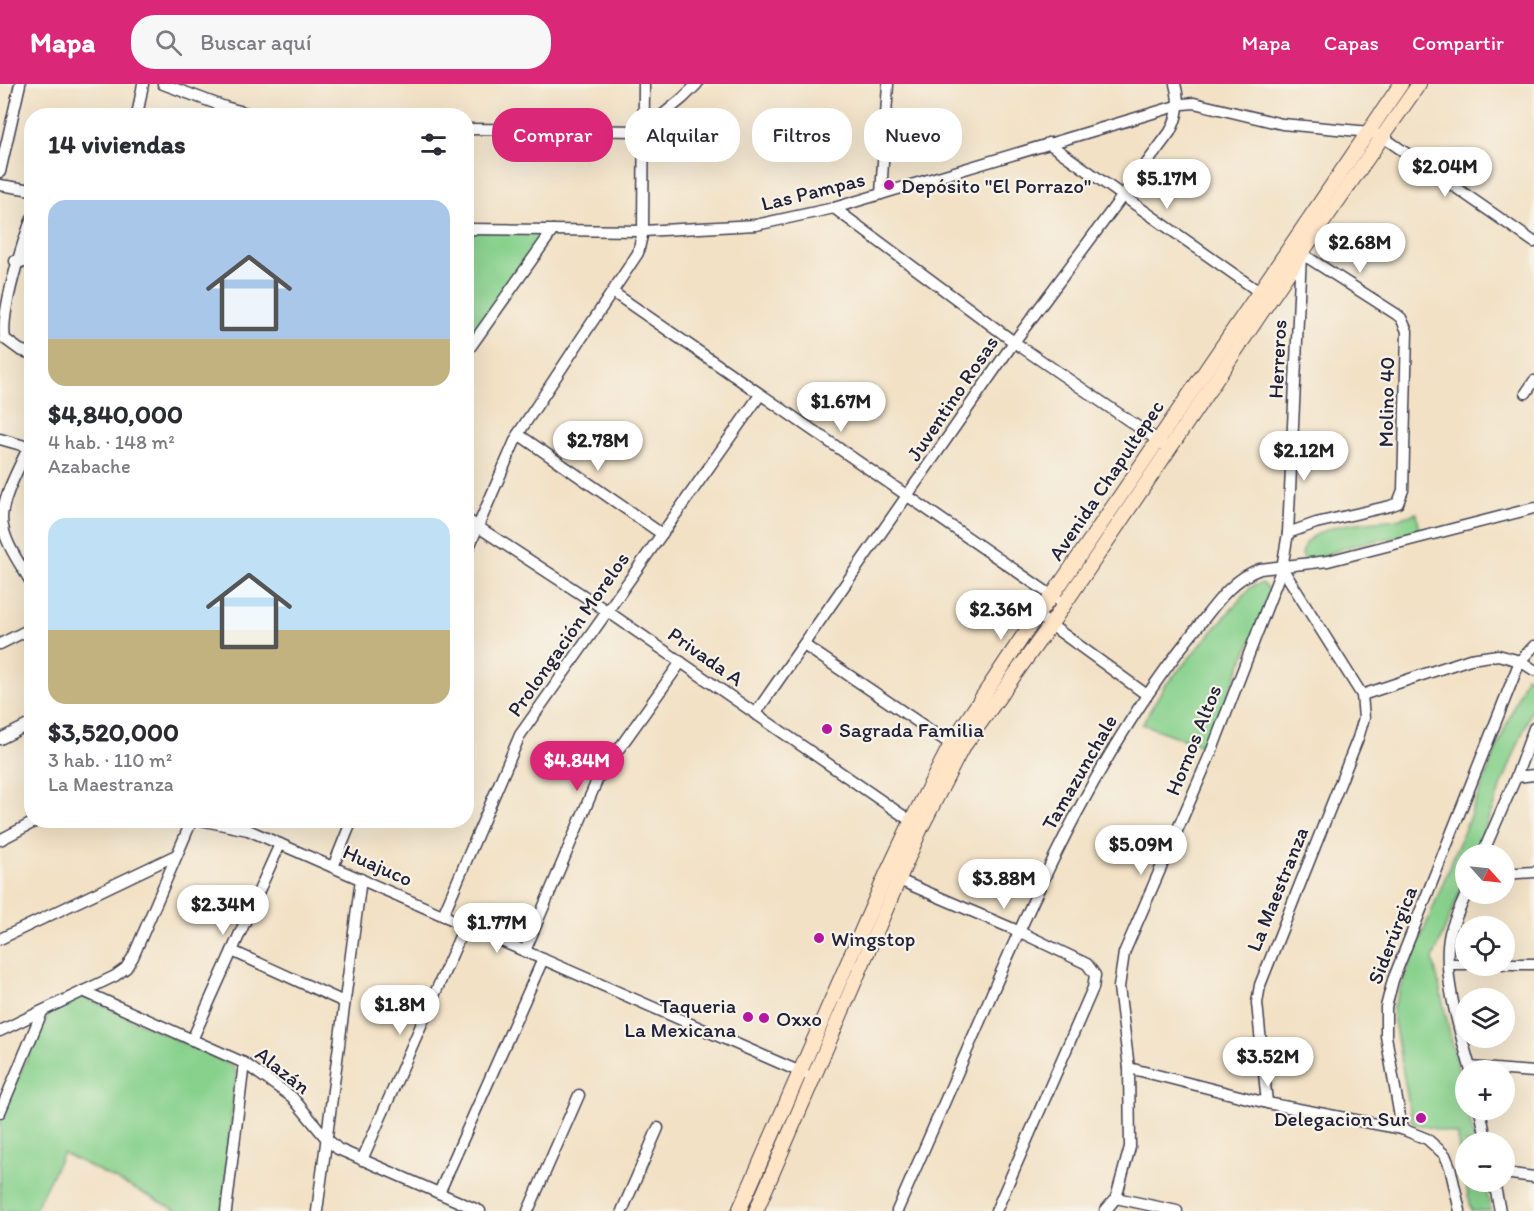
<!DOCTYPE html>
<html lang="es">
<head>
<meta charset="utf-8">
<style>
	body { margin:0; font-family:Itim,sans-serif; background:#f7f7f7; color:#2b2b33; height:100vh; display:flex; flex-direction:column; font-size:22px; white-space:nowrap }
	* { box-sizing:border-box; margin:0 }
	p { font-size:20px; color:#7c7c81 }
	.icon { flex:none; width:33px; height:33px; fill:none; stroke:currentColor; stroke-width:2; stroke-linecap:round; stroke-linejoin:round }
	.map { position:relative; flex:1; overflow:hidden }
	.details { position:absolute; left:24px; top:24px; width:450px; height:720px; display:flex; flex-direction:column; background:#fff; border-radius:24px; box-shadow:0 6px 24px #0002 }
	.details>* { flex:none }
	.top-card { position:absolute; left:492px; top:24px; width:570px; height:54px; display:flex; gap:12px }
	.needle { width:39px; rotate:117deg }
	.buttons { position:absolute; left:1455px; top:760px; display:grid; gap:12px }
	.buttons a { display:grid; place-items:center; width:60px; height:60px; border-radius:50%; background:#fff; box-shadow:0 6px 24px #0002; font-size:30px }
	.price { position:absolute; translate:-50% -51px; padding:0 14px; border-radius:21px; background:#fff; color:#222; font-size:20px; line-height:39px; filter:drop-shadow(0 2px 3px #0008) }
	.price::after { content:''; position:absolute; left:50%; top:36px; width:18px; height:14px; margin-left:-9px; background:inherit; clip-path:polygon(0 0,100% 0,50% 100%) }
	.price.current { background:#db2777; color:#fff }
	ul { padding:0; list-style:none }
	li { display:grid; align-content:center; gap:12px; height:318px; padding:0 24px }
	li span { display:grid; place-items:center; height:186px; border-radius:18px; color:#555 }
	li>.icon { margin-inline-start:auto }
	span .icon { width:108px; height:108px; fill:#fffc; stroke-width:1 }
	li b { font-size:26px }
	h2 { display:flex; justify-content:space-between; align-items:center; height:72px; padding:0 24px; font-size:26px }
	.pill { padding:0 21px; border-radius:24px; background:#fff; box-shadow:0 6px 24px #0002; font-size:21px; line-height:54px }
	.pill.current { background:#db2777; color:#fff }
	header { display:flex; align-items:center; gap:36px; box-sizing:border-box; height:84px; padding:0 30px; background:#db2777; color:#fff }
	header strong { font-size:28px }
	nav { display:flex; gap:33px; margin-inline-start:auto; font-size:21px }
	.search { width:420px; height:54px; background:#f7f7f7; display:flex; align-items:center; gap:15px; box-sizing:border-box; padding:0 21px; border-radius:24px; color:#7c7c81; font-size:22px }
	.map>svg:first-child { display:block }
	.green { fill:#88d18d; stroke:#557a64; stroke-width:1.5 }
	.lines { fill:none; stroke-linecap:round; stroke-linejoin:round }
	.minor-casing { stroke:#413f50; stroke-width:13 }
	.secondary-casing { stroke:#413f50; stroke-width:16 }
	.minor { stroke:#fff; stroke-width:10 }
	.secondary { stroke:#ffe4c6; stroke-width:14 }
	.poi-dot { fill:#b5179e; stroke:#f7f3e8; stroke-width:2 }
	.labels { text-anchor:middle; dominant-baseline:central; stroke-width:4.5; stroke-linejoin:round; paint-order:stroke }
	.poi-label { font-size:21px; fill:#22223b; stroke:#f7f3e8; text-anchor:start }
	.street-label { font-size:21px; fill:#22223b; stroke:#f7f3e8 }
</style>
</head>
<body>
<header>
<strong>Mapa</strong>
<div class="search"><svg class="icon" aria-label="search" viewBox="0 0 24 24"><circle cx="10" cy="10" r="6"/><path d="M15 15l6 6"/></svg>Buscar aquí</div>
<nav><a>Mapa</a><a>Capas</a><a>Compartir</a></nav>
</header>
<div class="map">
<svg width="1534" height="1127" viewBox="0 0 1534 1127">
	<rect width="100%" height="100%" fill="#f7f3e8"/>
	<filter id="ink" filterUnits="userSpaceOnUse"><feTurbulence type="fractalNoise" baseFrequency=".0167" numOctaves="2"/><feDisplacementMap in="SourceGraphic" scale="12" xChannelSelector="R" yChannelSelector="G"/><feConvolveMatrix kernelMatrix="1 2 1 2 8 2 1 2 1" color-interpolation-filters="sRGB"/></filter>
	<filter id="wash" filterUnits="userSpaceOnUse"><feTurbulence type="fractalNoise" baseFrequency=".008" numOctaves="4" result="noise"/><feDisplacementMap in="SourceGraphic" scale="24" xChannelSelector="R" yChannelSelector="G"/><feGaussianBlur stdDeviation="1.35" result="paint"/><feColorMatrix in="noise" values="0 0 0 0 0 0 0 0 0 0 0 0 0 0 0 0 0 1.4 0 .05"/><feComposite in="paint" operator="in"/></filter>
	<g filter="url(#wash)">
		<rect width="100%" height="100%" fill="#f2e1c5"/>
		<g class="green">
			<path d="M467,145l86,1 -86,123z"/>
			<path d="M1417,429l3,21c-37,6 -75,8 -107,28l-9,-3 -2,-4 3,-12c22,-21 56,-20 84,-23 10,-1 19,-4 28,-7z"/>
			<path d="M1261,499l8,6 -1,13 -63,145 -63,-23 22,-37 87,-100z"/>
			<path d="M1526,592l8,5v23l-60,151h-8l-1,23 -32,81 32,141 1,10h2l7,33h-9v39h18l7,29h-19l-13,-55 -1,-21 -46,-12 -20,-113z"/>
			<path d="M82,912l151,70 3,8 -14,137h-44l-115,-58 -29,58h-34v-95l43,-92 10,-16z"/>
		</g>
	</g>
	<g filter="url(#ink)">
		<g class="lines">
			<g class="minor-casing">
				<g id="minor">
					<path d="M163,0l62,23 33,9"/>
					<path d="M137,32l6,-32"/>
					<path d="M466,45l177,2 40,-33 14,-14"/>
					<path d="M1048,59l217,153"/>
					<path d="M0,88l20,-88"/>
					<path d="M0,101l32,5"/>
					<path d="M881,110l7,-110"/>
					<path d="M834,124l180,134 149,102"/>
					<path d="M32,134c-10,26 -32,96 -27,121l15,11 12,4"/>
					<path d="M466,145l177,2 113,-6 78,-17 349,-104 11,-1 88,21 88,8 13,5 151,105"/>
					<path d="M15,177l17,2"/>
					<path d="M614,209l450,311"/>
					<path d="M466,269l87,-123"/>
					<path d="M1526,309l8,-12"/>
					<path d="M518,350l144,100"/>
					<path d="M0,355l32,9"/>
					<path d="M28,364c-9,20 -26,50 -26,71 1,23 19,46 30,65"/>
					<path d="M466,435l141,92 311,215"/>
					<path d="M1288,449l28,-10 74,-17 8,-3 5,-13 4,-159 -6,-13 -5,-4 -100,-64"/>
					<path d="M466,470l52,-120 120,-181 5,-22 1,-147"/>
					<path d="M1037,531l110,80"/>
					<path d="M0,560l32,-16"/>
					<path d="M804,561l151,102"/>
					<path d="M1362,611l108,-36 28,-4 22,6 14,9"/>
					<path d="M755,630l259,-372 156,-210c9,-17 10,-29 5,-48"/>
					<path d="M0,655l32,-16"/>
					<path d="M1516,693l18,-2"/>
					<path d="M200,736l48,10 32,14 525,230"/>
					<path d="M0,756l38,-20"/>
					<path d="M1482,771l34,-78 18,-49"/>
					<path d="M333,783l19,-47"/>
					<path d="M1504,790l30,-2"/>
					<path d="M892,793l126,54 69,33 8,11 -2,13 -97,223"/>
					<path d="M1466,810c-5,13 -12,26 -16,39 -9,40 10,99 21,138"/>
					<path d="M443,831l77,-180 240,-340"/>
					<path d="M0,855l176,-84"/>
					<path d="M232,867l112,51"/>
					<path d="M525,867l73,-173 83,-116"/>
					<path d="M1449,880h17"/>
					<path d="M1504,880h30"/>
					<path d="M83,907l161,72 48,34 34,41 12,11 142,62"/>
					<path d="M0,947l115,-55 11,-8 7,-11 59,-137"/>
					<path d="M192,956l88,-196"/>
					<path d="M1470,983l64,5"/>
					<path d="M1129,984l138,35 135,26 25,10 18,16 5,12 10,44"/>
					<path d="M1267,1019l-10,-100 3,-18 98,-247 6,-20 -2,-23 -80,-127 6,-35 13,-279"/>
					<path d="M1480,1026l7,33"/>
					<path d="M0,1028l42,-100"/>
					<path d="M1402,1045l-16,-93v-29l7,-27 127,-319 14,-15"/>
					<path d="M362,1076l103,-235"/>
					<path d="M1504,1089l30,4"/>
					<path d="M1494,1098l6,29"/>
					<path d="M439,1109l104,-234"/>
					<path d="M1116,1114l61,13"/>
					<path d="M226,1127l18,-148"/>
					<path d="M317,1127l44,-332"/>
					<path d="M528,1127l51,-116"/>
					<path d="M622,1127l36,-83"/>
					<path d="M897,1127c29,-68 59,-136 89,-204 56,-131 117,-261 206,-373 20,-24 37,-54 68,-65l68,-8 206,-53"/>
					<path d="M1105,1127l11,-13 14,-51 -1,-79 -10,-81 5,-34 88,-203 70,-182"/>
				</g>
			</g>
			<g class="secondary-casing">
				<g id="secondary">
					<path d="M739,1127l147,-336 25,-53 40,-78 86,-129 15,-19 349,-512"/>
					<path d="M756,1127l165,-383 40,-78 90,-126 250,-370 118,-170"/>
				</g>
			</g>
			<use href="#minor" class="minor"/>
			<use href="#secondary" class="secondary"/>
		</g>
	</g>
	<g class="poi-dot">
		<circle cx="889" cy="101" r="6"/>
		<circle cx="827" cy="645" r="6"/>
		<circle cx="819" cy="854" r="6"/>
		<circle cx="748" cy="933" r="6"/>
		<circle cx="764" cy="934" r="6"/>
		<circle cx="1421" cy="1034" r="6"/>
	</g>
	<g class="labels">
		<g class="poi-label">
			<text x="901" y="101">Depósito "El Porrazo"</text>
			<text x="839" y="645">Sagrada Familia</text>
			<text x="831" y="854">Wingstop</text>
			<text x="736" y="921" text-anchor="end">Taqueria<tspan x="736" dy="24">La Mexicana</tspan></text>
			<text x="776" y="934">Oxxo</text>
			<text x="1409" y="1034" text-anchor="end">Delegacion Sur</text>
		</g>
		<g class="street-label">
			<text transform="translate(813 107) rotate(-14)">Las Pampas</text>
			<text transform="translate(1277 275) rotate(-87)">Herreros</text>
			<text transform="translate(952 314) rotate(-56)">Juventino Rosas</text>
			<text transform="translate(1386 318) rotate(-89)">Molino 40</text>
			<text transform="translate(1106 396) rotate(-56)">Avenida Chapultepec</text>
			<text transform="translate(568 550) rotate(-55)">Prolongación Morelos</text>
			<text transform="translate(706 572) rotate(35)">Privada A</text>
			<text transform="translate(1193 656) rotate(-68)">Hornos Altos</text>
			<text transform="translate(1079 688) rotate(-60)">Tamazunchale</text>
			<text transform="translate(378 781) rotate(24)">Huajuco</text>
			<text transform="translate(1277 805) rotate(-68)">La Maestranza</text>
			<text transform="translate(1392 851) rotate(-69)">Siderúrgica</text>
			<text transform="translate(283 986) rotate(38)">Alazán</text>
		</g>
	</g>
</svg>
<div class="buttons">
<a><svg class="needle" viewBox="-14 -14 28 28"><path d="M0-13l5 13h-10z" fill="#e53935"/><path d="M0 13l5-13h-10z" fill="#7c7c81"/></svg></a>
<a><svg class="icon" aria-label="locate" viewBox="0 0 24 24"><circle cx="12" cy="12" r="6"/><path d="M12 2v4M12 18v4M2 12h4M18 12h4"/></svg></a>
<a><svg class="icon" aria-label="layers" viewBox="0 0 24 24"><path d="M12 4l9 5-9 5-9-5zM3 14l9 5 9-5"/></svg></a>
<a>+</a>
<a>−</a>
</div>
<b class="price" style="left:1445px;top:114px">$2.04M</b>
<b class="price" style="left:1167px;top:126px">$5.17M</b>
<b class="price" style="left:1360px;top:190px">$2.68M</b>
<b class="price" style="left:841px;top:349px">$1.67M</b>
<b class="price" style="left:598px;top:388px">$2.78M</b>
<b class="price" style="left:1304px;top:398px">$2.12M</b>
<b class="price" style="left:1001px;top:557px">$2.36M</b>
<b class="price current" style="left:577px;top:708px">$4.84M</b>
<b class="price" style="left:1141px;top:792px">$5.09M</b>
<b class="price" style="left:1004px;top:826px">$3.88M</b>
<b class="price" style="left:223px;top:852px">$2.34M</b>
<b class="price" style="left:497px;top:870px">$1.77M</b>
<b class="price" style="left:400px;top:952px">$1.8M</b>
<b class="price" style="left:1268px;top:1004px">$3.52M</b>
<div class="top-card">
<a class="pill current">Comprar</a>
<a class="pill">Alquilar</a>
<a class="pill">Filtros</a>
<a class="pill">Nuevo</a>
</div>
<section class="details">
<h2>14 viviendas<svg class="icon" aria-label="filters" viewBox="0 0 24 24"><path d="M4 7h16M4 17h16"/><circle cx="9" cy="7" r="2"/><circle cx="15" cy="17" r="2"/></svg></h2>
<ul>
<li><span style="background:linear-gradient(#a9c7e8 75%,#c2b280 0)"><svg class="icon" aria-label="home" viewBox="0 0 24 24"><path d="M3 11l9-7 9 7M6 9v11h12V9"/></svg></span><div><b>$4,840,000</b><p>4 hab. · 148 m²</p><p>Azabache</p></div></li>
<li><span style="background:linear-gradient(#bfe0f5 60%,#c2b280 0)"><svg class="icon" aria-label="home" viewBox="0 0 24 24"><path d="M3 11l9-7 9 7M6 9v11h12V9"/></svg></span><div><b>$3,520,000</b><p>3 hab. · 110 m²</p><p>La Maestranza</p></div></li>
</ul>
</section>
</div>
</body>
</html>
